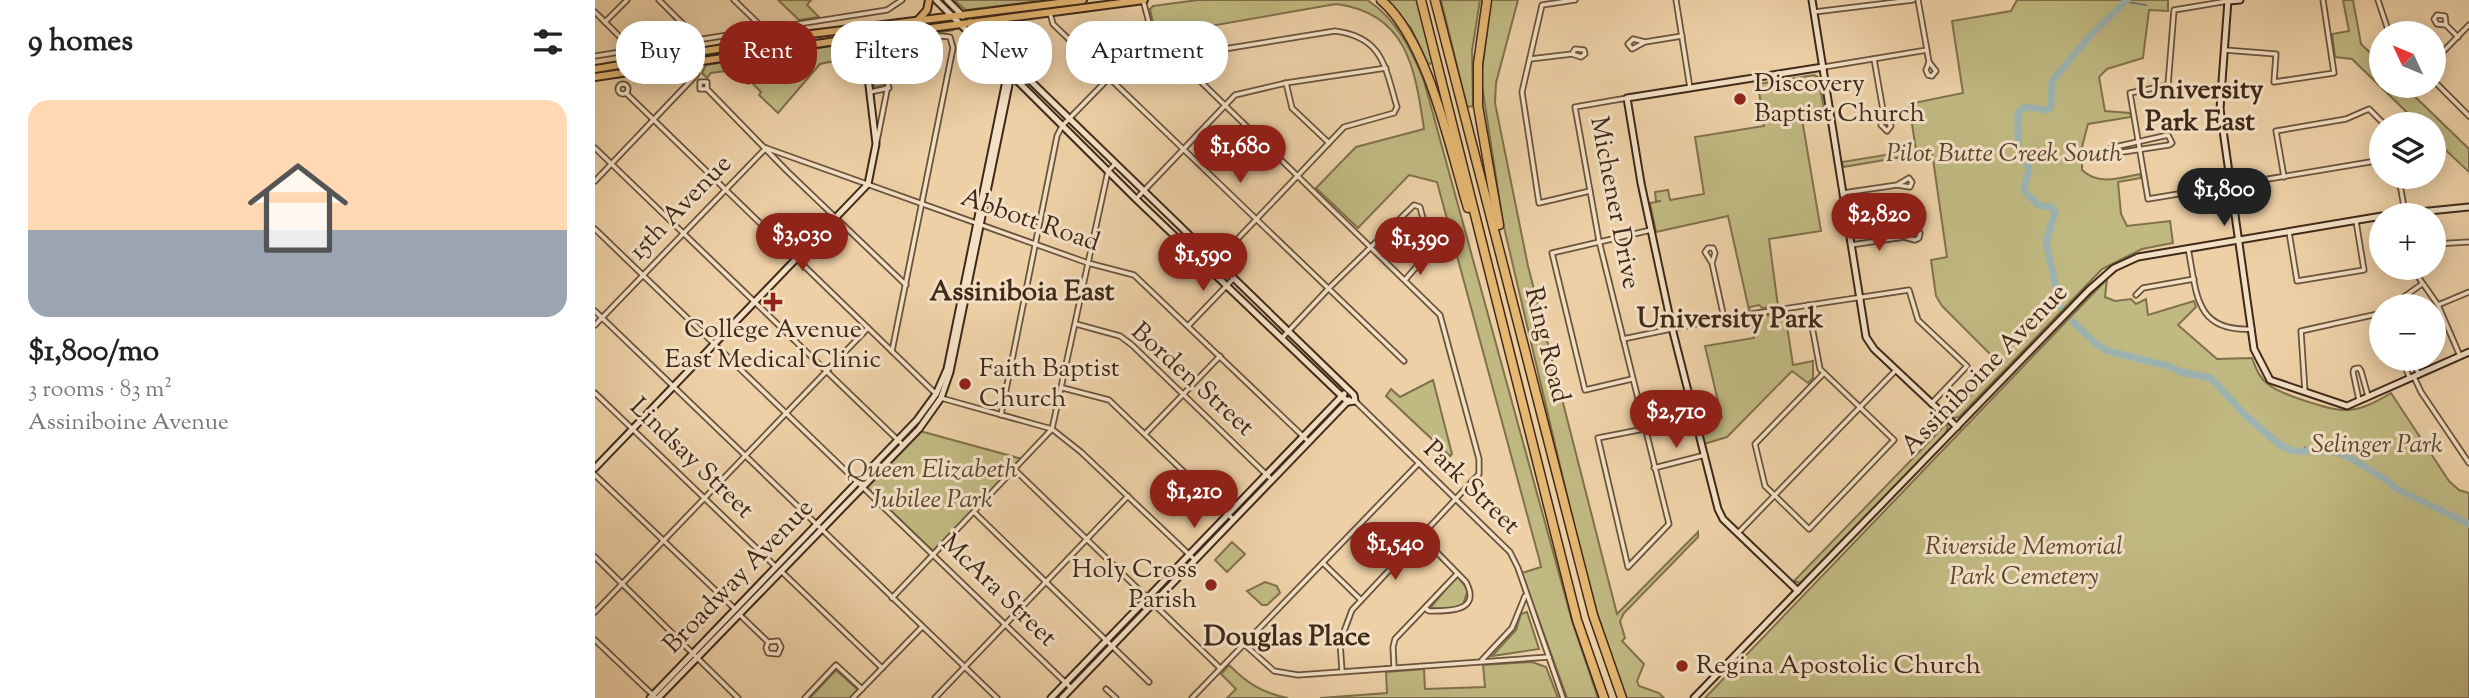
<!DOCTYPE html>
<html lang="en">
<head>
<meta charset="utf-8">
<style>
	body { margin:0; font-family:"Sorts Mill Goudy",serif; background:#f6f6f6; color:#222; height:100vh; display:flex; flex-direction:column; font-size:26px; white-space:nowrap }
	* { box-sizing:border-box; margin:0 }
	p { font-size:23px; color:#767676 }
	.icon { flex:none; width:38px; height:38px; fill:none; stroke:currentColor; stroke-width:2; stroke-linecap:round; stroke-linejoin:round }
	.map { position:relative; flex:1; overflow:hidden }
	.drawer { display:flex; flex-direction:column; background:#fff; width:595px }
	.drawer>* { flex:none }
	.guide { position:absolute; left:21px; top:21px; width:665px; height:63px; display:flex; gap:14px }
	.needle { width:46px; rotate:314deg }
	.controls { position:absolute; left:1774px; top:21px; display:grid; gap:14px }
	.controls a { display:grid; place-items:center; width:77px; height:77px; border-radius:50%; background:#fff; box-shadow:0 4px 18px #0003; font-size:35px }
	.price { position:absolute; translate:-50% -60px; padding:0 16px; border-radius:24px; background:#8f2418; color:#fff; font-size:23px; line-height:46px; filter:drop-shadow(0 2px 4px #0008) }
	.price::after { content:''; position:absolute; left:50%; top:42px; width:21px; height:16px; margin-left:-10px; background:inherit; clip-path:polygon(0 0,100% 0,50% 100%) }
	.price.active { background:#222; color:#fff }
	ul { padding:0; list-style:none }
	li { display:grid; align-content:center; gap:14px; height:371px; padding:0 28px }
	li+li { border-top:2px solid #e0e0e0 }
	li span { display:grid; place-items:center; height:217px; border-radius:21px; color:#555 }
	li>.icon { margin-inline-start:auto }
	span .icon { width:126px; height:126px; fill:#fffc; stroke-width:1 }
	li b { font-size:30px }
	h2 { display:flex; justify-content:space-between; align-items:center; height:84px; padding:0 28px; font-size:30px }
	.tag { padding:0 24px; border-radius:28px; background:#fff; box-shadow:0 4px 18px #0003; font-size:24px; line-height:63px }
	.tag.active { background:#8f2418; color:#fff }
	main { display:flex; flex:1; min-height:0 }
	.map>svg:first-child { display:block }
	.green { fill:#c0b981; stroke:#80714d; stroke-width:2 }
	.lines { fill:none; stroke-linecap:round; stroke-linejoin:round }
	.stream { stroke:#777c75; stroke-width:2 }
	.river { stroke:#9db4b2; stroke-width:7 }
	.street-casing { stroke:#6a533c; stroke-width:7 }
	.secondary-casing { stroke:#3f2919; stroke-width:9 }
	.primary-casing { stroke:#3f2919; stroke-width:10 }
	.highway-casing { stroke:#3f2919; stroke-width:11 }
	.street { stroke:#f3e0c5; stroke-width:3.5 }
	.secondary { stroke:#f3e0c5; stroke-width:5 }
	.primary { stroke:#e6b873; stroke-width:6 }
	.highway { stroke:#e6b873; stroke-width:8 }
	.poi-dot { fill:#8f2418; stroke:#f3e0c5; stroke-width:2.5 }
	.labels { text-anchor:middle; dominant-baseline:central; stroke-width:6; stroke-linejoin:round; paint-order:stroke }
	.poi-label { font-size:26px; fill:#3f2919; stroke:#f3e0c5; text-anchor:start }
	.park-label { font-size:26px; font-style:italic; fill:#59462e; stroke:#f3e0c5 }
	.street-label { font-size:26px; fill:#3f2919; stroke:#f3e0c5 }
	.neighbourhood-label { font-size:28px; font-weight:bold; fill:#3f2919; stroke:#f3e0c5 }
</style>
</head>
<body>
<main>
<section class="drawer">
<h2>9 homes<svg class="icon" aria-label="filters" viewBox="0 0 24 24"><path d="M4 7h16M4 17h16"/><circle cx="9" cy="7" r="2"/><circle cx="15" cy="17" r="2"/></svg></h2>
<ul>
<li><span style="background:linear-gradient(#ffd9b3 60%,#9aa5b1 0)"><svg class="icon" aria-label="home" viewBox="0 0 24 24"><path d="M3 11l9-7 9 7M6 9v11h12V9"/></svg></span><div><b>$1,800/mo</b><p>3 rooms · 83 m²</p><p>Assiniboine Avenue</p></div></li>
</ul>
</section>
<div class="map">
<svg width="1874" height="698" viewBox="0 0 1874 698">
	<rect width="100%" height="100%" fill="#edd0a6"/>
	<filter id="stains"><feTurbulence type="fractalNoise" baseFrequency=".00286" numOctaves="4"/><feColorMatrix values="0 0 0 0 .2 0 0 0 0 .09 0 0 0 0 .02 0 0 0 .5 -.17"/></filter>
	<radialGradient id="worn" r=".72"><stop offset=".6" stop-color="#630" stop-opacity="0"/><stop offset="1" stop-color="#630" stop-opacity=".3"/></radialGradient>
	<g class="green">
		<path d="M183,0h33l-4,5 12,12 -20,3z"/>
		<path d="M359,0h94l-82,10z"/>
		<path d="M603,0h169c29,18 45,51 57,81l148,540 26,77h-31l-45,-125 19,-6 -1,-5 -103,-380 -28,-7 -51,53 -42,-40 40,-41 68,-18c-9,-61 -17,-116 -88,-125l-177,31 -6,-12 -3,-14 3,-3z"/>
		<path d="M790,0h32l16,63 -5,1 -17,-36z"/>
		<path d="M846,0h39l-8,51 1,55 -6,1z"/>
		<path d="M896,0h27l-22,83 -1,20 33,163 89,348 81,-82v5l-74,76 -4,8 5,17 -3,3 22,23 -7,17 2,5 20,7 5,5h-38l-29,-85 -16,-58 -78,-332 -22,-144z"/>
		<path d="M1422,0h151v11l-19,-1 -6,48 -36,11 -8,8 6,34 25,2 1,4 -43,7 -6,23v23c17,16 38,8 58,4l1,4 -23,4 3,32 6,12 43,-5 3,22 -31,6 -40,20 -143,148 -5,1 -3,-2 49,-52 -58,-58 -6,-10 -5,-36 16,-3 -15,-105 -89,15 -1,-5 74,-12 -7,-46 54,-11 -11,-72 59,-10z"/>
		<path d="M1748,0h10l8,44 21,20v22h22l65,63v23l-35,-33v-15h-15l-67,-65 -17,-2 -3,-23 17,-3z"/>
		<path d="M359,30l-58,10 -12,45 -9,2 -2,-3 -4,-43z"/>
		<path d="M256,43l8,3v10l-39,8 -42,49 -19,-18 2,-3 -10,-10 -3,2 -15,-14 -22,3 -4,5 -5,-5 4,-8z"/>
		<path d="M1219,75l4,2 7,37 -23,5 19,112 -52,8 9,67 -16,2 -3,-3 -9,2 -1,3 -21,-94 -72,16 -6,-29 11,-2h-5l-1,-9 13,-2 2,10 34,-6 -9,-57 69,-11 -6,-42z"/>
		<path d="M1512,279l-2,18 10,4 16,-2 5,5 10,-5 2,16 46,-14 2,6 -18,18 39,34 35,-1c4,10 7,20 17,27 12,9 62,26 77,25 16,0 32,-9 45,-17l58,88 10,9 10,3v205h-764z"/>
		<path d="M1190,313l8,52 20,-4v17l-5,5 -16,-12 -65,66 -23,7 -5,-19 23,-7 -17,-72 49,-8 -3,-20z"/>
		<path d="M838,380l19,74 -2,2 -64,-60 5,-7 9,8z"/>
		<path d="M1351,424l2,3 -3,8 -140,146 -5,2 -6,-2z"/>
		<path d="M325,431l102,28 -89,92 -68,-65z"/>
		<path d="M637,542l13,12 -18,18 -12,-12z"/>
		<path d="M862,576l11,14 -6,17 -10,3 -22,-2z"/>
		<path d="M670,582l12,4 3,7 -13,12h-5l-15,-14z"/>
		<path d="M932,612l12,37 -47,7 24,-26 5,-16z"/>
		<path d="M937,662l14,5 12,31h-238l67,-5 -1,-21 38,-3 1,20 60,-2 -2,-22z"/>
		<path d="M634,665c18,18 33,28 59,33h-61l9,-9 -15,-15z"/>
		<path d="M241,670l22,20 -8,8h-40z"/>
	</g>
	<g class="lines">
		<g class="stream">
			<path d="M1532,2l19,3"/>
			<path d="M1414,141l7,1 3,4"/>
			<path d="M1710,447l2,4"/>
		</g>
		<g class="river">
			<path d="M1465,306l-14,-64 9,-29 -3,-6 -14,-2 -14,-14 5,-23 -11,-20v-35l7,-6 22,3 4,-3 1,-26 37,-44 38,-37"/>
			<path d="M1478,322l23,22 12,7 60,15 13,6 30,6 36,39 33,28 13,6h38l16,5 41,25 5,6 76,37"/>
		</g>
		<g class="street-casing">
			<g id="street">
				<path d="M139,0l30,29"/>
				<path d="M548,0l9,34 288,281 39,144v15l-127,136 -12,32 2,29"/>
				<path d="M980,0l-33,5 -20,87 17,111 51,-12"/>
				<path d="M1081,0l14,88"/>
				<path d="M1783,0l11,33"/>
				<path d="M1633,1l-54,9 -6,75 -38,8 18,106 234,-39"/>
				<path d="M0,12l38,38"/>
				<path d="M1219,12l99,-12"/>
				<path d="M455,13l3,11 351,337"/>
				<path d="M10,22l22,-22"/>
				<path d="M1851,25l-1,-9 -8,-1 -3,4 3,5 9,1 12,12"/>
				<path d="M1050,42l-12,-3 -5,5 4,5 13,-7 37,-6"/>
				<path d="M1630,50l51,4 -2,28 60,-9 -11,-73"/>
				<path d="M1332,51l2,11 7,9 -4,5 -4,-1 -2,-5 3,-8"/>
				<path d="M0,56l292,-46 15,-10"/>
				<path d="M935,59l42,-5 9,3 4,-3 -1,-4 -9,-1 -3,5"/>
				<path d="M1279,59l10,57 7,10 -4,5 -6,-6 3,-9"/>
				<path d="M1839,61l35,-36"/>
				<path d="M1229,67l103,-17 -9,-50"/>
				<path d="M597,72l21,-18 11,-5 111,-18c48,6 50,36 62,76l-3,6 -50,14 -135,142"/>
				<path d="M1839,81l35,35"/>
				<path d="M691,83l6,25 37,35"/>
				<circle cx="28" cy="89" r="5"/>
				<path d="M112,89h-7v-7h7v7l80,82 119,114"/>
				<path d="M275,92l19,-4"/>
				<path d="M31,93l309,300"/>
				<path d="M1032,98l-52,9 24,134 70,283 -41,43 -30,-129 46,-9"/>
				<path d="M1573,135l4,8 -3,2 -59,9 -4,-5z"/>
				<path d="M282,141l17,-86 4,-10 42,-9 10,1 3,11 -61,303"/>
				<path d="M0,148l308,297"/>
				<path d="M171,148l322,115 46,12 175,167"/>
				<path d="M1689,177l-8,-46 70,-12 23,-10 15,15"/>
				<path d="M1800,177l5,7 5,29"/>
				<path d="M0,181l102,-107 -8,-44 -30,-30"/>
				<path d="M1248,193l54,-8 13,2 2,-5 -3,-4 -12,7"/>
				<path d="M541,199l99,-104 51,-12 100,-15"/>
				<path d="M0,229l476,459"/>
				<path d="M1694,232l8,49 67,-11 -8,-49"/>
				<path d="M1839,244l35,-2"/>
				<path d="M1256,245l53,-8 11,3 4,-2 1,-5 -5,-3 -11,7"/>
				<path d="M1593,248c9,45 6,84 64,81"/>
				<path d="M1117,263l-7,-11 3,-4h5l2,5 -3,10 12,55"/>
				<path d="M1817,268l26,37 22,51"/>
				<path d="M1541,295l7,-7 51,-9"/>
				<path d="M1213,305l12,64 74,71 -85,89 -44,-43 -10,-42 69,-71"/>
				<path d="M1843,305l31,-13"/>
				<path d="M1796,306l31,-22"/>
				<path d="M0,311l402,387"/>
				<path d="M481,324l44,12 12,9 140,135"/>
				<path d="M0,325l171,-177"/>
				<path d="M594,325l45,-47"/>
				<path d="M687,338l47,-50 85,-83 6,2 11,43 -26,30"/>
				<path d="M1028,339l101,-21 185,-28 9,30 49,46 -36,38"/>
				<path d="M1807,359l8,20"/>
				<path d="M1817,359l7,16"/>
				<path d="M1819,377l7,15 48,71"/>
				<path d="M1037,379l-47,11 -33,-137 99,-23"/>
				<path d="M468,388l46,12 125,120"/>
				<path d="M1710,392l-4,-61 81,-18"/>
				<path d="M0,393l180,173"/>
				<path d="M346,398l111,31 29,23 114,108"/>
				<path d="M1764,400l-6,-28 1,-3 5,-1 2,3 7,25"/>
				<path d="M760,401l155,151 8,16 45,130"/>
				<path d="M406,415l56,-279 5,-10 90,-92"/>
				<path d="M550,434l75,-78"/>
				<path d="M1059,468l51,-13"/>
				<path d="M420,470l205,198"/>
				<path d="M0,475l140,134"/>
				<path d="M380,513l174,169"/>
				<path d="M1143,533l158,-163"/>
				<path d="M827,537l44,45c16,30 -18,29 -37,29l-4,-3"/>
				<path d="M0,557l143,141"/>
				<path d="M728,563l38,37"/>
				<path d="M186,571l101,97"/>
				<path d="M297,598l160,-169 56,-258 7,-7"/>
				<path d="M0,612l273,-284"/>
				<path d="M145,615l28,27 10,-1 3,6 -3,7 -10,-1 -2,-5 2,-6"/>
				<path d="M0,640l61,58"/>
				<path d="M649,644l30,27 24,4 251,-18"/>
				<path d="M887,660l30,-32 13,-32"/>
				<path d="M799,667l-1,-20 2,-8 62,-65"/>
				<path d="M511,689l10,9"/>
				<path d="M210,698l31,-33 26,24"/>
				<path d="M258,698l69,-71"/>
				<path d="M340,698l193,-202"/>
				<path d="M597,698l227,-235"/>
			</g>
		</g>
		<g class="secondary-casing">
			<g id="secondary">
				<path d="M341,0l199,198 213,204 7,-1 -1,-6 -384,-373"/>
				<path d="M352,0l16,16"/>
				<path d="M1217,0l54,337 8,12 83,78"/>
				<path d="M1633,0l-8,109 34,240 16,31 77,26 122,-54"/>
				<path d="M1634,1l11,-1"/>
				<path d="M1794,215l80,-8"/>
				<path d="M0,468l273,-284 8,-40 -14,-117"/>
				<path d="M1203,591l-75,-72 -5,-10 -46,-181 -31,-145 -14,-85 196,-31"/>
				<path d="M55,698l267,-278 19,-26 11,-25 63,-308"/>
				<path d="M63,698l261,-269 22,-31 9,-26 61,-297"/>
				<path d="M456,698l293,-304"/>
				<path d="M467,698l287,-298"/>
				<path d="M1099,698l395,-408 25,-22 24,-11 244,-41"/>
			</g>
		</g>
		<g class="primary-casing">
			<g id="primary">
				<path d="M324,19l8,-9 2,-10"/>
				<path d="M400,46l-3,-12 13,-14"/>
				<path d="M0,69l208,-34 280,-35"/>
				<path d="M0,77l268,-40 281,-37"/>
			</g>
		</g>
		<g class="highway-casing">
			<g id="highway">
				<path d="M786,0c47,40 69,149 87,208"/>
				<path d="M826,0l156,620 27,78"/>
				<path d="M840,0l158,615 29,83"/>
				<path d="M892,0l-9,64v42l21,119"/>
			</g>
		</g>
		<use href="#street" class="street"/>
		<use href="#secondary" class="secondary"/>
		<use href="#primary" class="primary"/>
		<use href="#highway" class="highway"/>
	</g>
	<g class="poi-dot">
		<circle cx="1145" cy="99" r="7"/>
		<path d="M174.5 291.5h7v7h7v7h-7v7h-7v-7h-7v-7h7z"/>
		<circle cx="370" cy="384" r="7"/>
		<circle cx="616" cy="585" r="7"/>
		<circle cx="1087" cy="666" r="7"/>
	</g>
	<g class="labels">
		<g class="poi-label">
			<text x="1159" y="84">Discovery<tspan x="1159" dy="30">Baptist Church</tspan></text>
			<text x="178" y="330" text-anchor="middle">College Avenue<tspan x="178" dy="30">East Medical Clinic</tspan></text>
			<text x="384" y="369">Faith Baptist<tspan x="384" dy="30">Church</tspan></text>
			<text x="602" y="570" text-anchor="end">Holy Cross<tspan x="602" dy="30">Parish</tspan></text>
			<text x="1101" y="666">Regina Apostolic Church</text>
		</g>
		<g class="park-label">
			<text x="1409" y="154">Pilot Butte Creek South</text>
			<text x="1782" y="445">Selinger Park</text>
			<text x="337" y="470">Queen Elizabeth<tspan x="337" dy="30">Jubilee Park</tspan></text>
			<text x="1429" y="547">Riverside Memorial<tspan x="1429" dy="30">Park Cemetery</tspan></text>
		</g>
		<g class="street-label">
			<text transform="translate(1019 203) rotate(79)">Michener Drive</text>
			<text transform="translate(86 208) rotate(-46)">15th Avenue</text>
			<text transform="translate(435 221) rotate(19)">Abbott Road</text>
			<text transform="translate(951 345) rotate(76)">Ring Road</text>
			<text transform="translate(1390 370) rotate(-46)">Assiniboine Avenue</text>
			<text transform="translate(597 380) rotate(42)">Borden Street</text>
			<text transform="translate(96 459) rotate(44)">Lindsay Street</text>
			<text transform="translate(876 488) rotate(44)">Park Street</text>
			<text transform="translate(144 577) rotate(-46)">Broadway Avenue</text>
			<text transform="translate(403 591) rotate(44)">McAra Street</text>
		</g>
		<g class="neighbourhood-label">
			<text x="1605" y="91">University<tspan x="1605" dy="32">Park East</tspan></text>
			<text x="427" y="293">Assiniboia East</text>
			<text x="1135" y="320">University Park</text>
			<text x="692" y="638">Douglas Place</text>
		</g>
	</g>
	<rect width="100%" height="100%" filter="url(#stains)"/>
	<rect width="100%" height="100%" fill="url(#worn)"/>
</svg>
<div class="controls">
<a><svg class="needle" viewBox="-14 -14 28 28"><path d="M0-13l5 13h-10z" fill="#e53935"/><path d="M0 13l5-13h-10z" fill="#767676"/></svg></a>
<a><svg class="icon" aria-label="layers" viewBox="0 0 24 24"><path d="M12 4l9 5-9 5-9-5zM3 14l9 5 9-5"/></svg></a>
<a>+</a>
<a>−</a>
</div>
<b class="price" style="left:645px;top:185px">$1,680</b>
<b class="price active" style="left:1629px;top:228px">$1,800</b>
<b class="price" style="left:1284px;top:253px">$2,820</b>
<b class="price" style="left:207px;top:273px">$3,030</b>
<b class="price" style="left:825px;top:277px">$1,390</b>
<b class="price" style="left:608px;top:293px">$1,590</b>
<b class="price" style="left:1081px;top:450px">$2,710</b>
<b class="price" style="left:599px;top:530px">$1,210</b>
<b class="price" style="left:800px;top:582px">$1,540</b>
<div class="guide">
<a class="tag">Buy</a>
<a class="tag active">Rent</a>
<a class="tag">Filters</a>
<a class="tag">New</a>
<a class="tag">Apartment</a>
</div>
</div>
</main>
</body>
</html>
